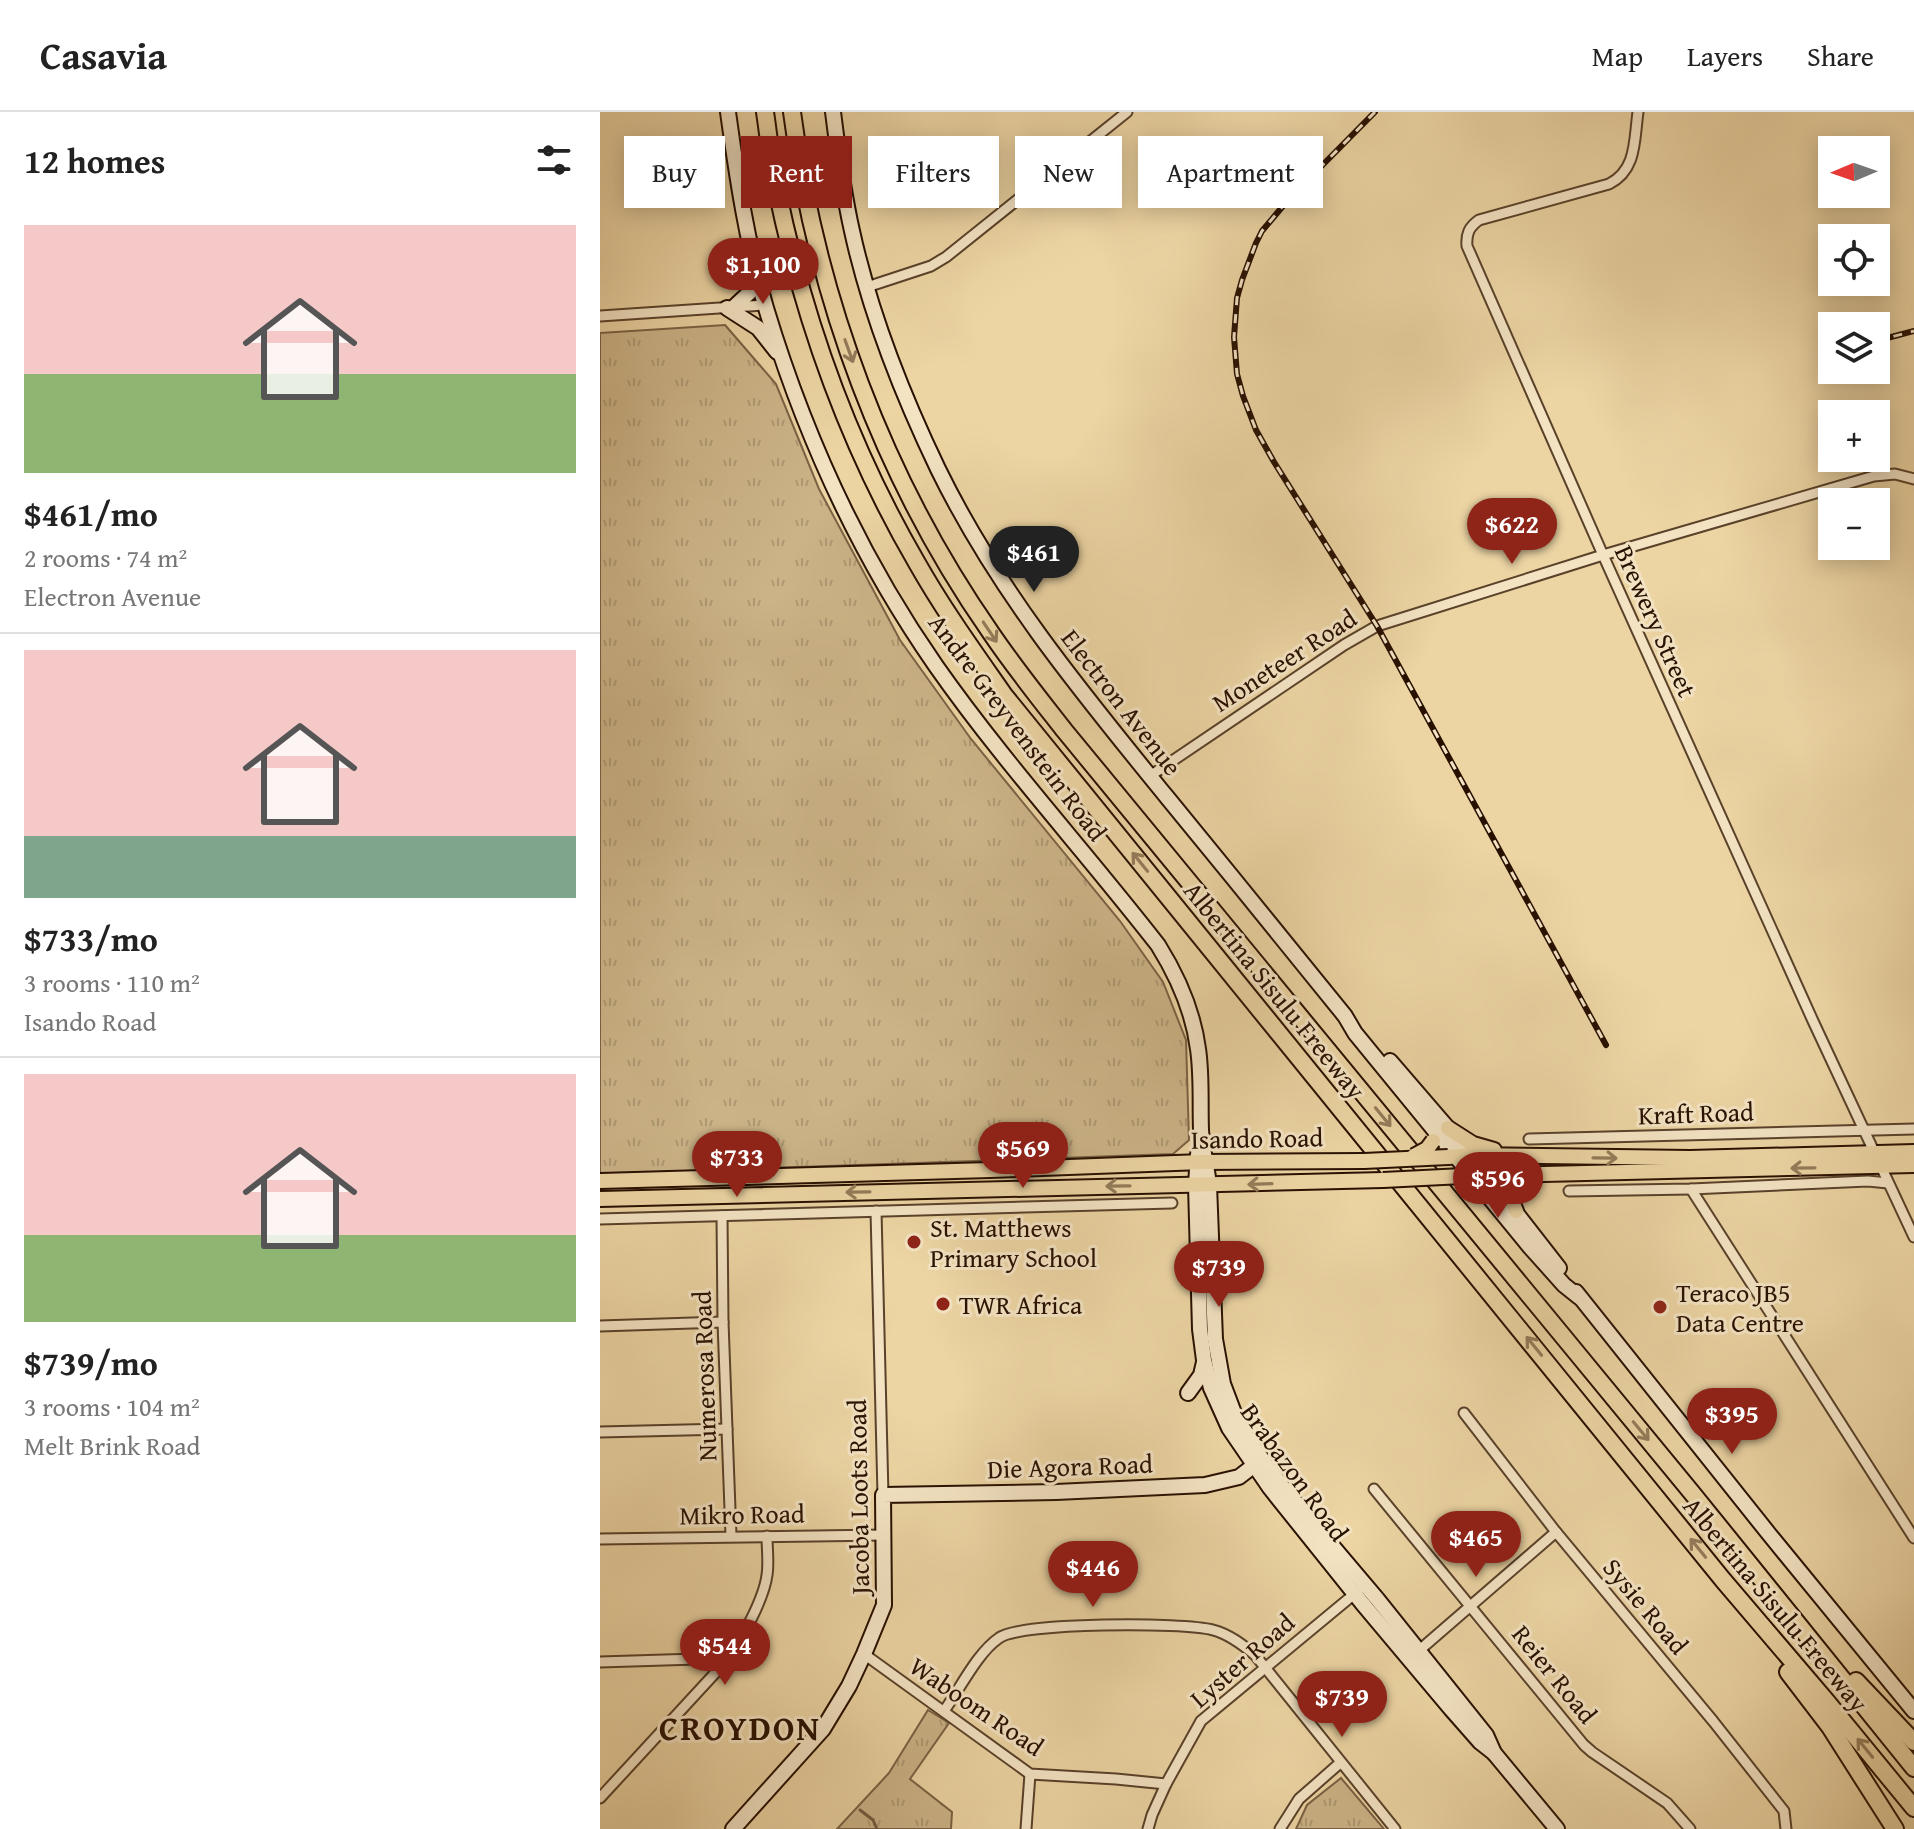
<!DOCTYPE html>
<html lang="en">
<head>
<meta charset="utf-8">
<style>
	body { margin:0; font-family:"Gentium Book Plus",serif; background:#f6f6f6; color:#222; height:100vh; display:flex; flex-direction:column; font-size:30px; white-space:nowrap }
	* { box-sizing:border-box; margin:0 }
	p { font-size:26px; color:#767676 }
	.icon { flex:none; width:44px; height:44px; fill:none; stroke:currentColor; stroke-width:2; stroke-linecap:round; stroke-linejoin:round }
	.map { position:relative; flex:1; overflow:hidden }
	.drawer { display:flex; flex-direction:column; background:#fff; width:600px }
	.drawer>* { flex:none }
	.hud { position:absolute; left:24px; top:24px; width:760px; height:72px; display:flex; gap:16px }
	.needle { width:52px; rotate:268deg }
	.fabs { position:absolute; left:1218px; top:24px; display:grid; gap:16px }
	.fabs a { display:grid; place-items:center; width:72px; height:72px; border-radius:0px; background:#fff; box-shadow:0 4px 20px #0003; font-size:40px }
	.price { position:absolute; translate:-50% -68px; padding:0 18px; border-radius:28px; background:#8f2418; color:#fff; font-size:26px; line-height:52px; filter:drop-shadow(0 2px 4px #0008) }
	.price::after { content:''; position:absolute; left:50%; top:48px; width:24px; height:18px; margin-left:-12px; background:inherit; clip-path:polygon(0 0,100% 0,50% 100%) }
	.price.on { background:#222; color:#fff }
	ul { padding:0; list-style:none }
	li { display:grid; align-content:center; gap:16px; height:424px; padding:0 24px }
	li+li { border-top:2px solid #e0e0e0 }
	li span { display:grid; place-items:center; height:248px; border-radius:0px; color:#555 }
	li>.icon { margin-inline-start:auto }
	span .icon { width:144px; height:144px; fill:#fffc; stroke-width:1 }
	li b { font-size:34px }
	h2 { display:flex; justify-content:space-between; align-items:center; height:96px; padding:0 24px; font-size:34px }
	.tag { padding:0 28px; border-radius:0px; background:#fff; box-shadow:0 4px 20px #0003; font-size:28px; line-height:72px }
	.tag.on { background:#8f2418; color:#fff }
	header { display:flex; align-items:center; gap:48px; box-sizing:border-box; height:112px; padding:0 40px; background:#fff; border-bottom:2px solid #e0e0e0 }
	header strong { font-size:38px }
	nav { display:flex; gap:44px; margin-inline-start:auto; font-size:28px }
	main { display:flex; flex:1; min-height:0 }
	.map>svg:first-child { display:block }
	.grass { fill:url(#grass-tufts); stroke:#7a6244; stroke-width:2 }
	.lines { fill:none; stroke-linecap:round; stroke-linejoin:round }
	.stream { stroke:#755d41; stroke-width:3 }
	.street-casing { stroke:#59412a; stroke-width:13 }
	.secondary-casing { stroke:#281001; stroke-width:18 }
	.primary-casing { stroke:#281001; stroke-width:18 }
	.highway-casing { stroke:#281001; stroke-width:20 }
	.street { stroke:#f3e3c3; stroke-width:9 }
	.secondary { stroke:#f3e3c3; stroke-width:14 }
	.primary { stroke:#ecd4a3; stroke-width:14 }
	.highway { stroke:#ecd4a3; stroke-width:16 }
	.rail-casing { stroke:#281001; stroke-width:6 }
	.rail { stroke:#f3e3c3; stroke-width:3; stroke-dasharray:9; stroke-linecap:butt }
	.primary-bridge-casing { stroke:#281001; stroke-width:18; stroke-linecap:butt }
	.primary-bridge { stroke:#ecd4a3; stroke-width:14 }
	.oneway { stroke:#947c5a }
	.poi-dot { fill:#8f2418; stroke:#f3e3c3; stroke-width:3 }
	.labels { text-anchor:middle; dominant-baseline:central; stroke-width:6; stroke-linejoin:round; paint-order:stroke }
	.street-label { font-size:26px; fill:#281001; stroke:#f3e3c3 }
	.poi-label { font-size:26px; fill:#281001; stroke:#f3e3c3; text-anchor:start }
	.district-label { font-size:34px; font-weight:bold; letter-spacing:2px; fill:#281001; stroke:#f3e3c3 }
</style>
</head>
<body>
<header>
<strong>Casavia</strong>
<nav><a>Map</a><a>Layers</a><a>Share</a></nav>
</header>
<main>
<section class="drawer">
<h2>12 homes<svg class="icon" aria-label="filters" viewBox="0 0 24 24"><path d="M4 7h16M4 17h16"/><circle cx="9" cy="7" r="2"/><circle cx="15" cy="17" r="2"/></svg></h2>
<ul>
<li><span style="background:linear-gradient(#f6c9c9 60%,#8fb573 0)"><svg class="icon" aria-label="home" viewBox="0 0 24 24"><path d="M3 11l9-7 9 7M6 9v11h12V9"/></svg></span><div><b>$461/mo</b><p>2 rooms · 74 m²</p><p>Electron Avenue</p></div></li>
<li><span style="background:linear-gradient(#f6c9c9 75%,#7fa58c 0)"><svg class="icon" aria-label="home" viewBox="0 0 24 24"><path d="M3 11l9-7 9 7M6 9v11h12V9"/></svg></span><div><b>$733/mo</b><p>3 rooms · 110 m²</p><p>Isando Road</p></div></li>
<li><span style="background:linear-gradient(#f6c9c9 65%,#8fb573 0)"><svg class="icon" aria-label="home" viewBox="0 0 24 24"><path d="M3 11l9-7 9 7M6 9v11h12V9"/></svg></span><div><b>$739/mo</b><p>3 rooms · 104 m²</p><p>Melt Brink Road</p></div></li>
</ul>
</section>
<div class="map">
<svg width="1314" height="1717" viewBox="0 0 1314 1717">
	<defs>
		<pattern id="grass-tufts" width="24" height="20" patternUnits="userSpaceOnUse" patternTransform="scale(2)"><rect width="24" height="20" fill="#cbb387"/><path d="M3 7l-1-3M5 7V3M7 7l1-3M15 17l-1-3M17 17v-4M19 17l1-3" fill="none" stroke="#ae9973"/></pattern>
	</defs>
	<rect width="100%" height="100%" fill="#ecd4a3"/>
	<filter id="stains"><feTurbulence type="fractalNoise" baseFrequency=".0025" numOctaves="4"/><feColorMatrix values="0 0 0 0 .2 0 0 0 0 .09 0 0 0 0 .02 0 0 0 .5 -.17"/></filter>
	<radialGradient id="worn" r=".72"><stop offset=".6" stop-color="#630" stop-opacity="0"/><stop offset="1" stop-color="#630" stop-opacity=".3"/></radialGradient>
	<g class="grass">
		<path d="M125,213l51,59 43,105 81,151 71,99 149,182 43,61 23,58 3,100 -16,14 -573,20v-841z"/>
		<path d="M328,1598l21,13 -39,56 42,33 -1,17h-114l52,-56z"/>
		<path d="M741,1666l43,51h-88l11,-24z"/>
	</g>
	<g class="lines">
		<path class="stream" d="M260,1698l13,10 4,9"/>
		<g class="street-casing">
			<g id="street">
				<path d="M1038,0c-4,28 -1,58 -29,72l-130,36c-10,7 -13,14 -12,26l136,309 210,466 101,216"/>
				<path d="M267,175l64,-21 15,-9 181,-145"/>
				<path d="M0,204l165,-11"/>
				<path d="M550,664l194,-131 33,-19 226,-71 271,-79 21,-2 19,5"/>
				<path d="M929,1027l385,-10"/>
				<path d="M1091,1077l223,349"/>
				<path d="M969,1079l122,-2 177,-8 20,2"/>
				<path d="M276,1099l7,284"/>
				<path d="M122,1104l1,106 8,214"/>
				<path d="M0,1107l572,-16"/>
				<path d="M0,1214l123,-4"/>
				<path d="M864,1301l92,119 157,189 71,90 2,18"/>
				<path d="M0,1320l127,-3"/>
				<path d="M774,1377l210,256 8,7 75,51 23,26"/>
				<path d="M0,1427l284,-4"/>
				<path d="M264,1542l166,120 86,5 50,5"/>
				<path d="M815,1542l141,-122"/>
				<path d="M0,1550l129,-4"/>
				<path d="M344,1599c16,-22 33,-58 55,-73 22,-16 185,-16 214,-8 16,4 30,15 42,25l140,174"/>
				<path d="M0,1686l129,-140c13,-20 35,-59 38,-83 2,-12 0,-26 0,-39"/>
				<path d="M426,1717l4,-55"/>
				<path d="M548,1717l4,-14 14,-31 35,-63 157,-130"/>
				<path d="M680,1717l19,-30 41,-36"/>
			</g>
		</g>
		<g class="secondary-casing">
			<g id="secondary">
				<path d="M128,0c9,65 19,132 38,196 38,126 94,249 170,358 68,97 149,185 222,279 20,32 35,65 40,104 4,27 2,54 3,81 1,18 6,37 8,55l6,154 8,45 14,37 25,38 22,30 94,111 108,135 8,18"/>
				<path d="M233,0c5,40 10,80 19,119 18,82 50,163 86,238 59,121 144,224 228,327 60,73 120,147 179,220l10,17 175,214 34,38 15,12"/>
				<path d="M134,195l15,-14 10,-16"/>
				<path d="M127,196l31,20 19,24"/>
				<path d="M790,949l81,94 88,113"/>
				<path d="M598,1042l-2,31 4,144 4,31 7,28 18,40 41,60 92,115 89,106 29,33 14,11 63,76"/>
				<path d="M976,1180l193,242 145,177"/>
				<path d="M588,1281l13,-18 3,-13"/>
				<path d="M133,1717l90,-100 26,-43 15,-32 20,-49 -1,-110 173,-3 149,-7 34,-8 22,-17"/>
			</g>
		</g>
		<g class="primary-casing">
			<g id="primary">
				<path d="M848,1016l25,16 21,6"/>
				<path d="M848,1045l23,-2 219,3 224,-6"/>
				<path d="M863,1064l451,-11"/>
				<path d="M0,1069l390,-11 212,-8 162,-1"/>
				<path d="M0,1087l783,-19"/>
				<path d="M916,1099l-4,-10 1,-9 8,-8 13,-3"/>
			</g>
		</g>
		<g class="highway-casing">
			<g id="highway">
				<path d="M165,0c4,26 6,52 12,78 27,131 73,258 140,373 26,46 57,89 87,132l719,885 104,122 87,106"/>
				<path d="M192,0c24,185 92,368 199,521 23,34 48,65 73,97l628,763 222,275"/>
				<path d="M1188,1560l42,55 65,102"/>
				<path d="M1256,1569l58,61"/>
			</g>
		</g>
		<use href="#street" class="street"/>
		<use href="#secondary" class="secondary"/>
		<use href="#primary" class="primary"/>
		<use href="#highway" class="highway"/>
		<g class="rail-casing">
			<g id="rail">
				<path d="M775,0l-87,88 -26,31 -6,12 -14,37 -5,18 -3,39 3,37 6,22 13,34 18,32 103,164 229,419"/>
				<path d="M1276,229l38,-10"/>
			</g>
		</g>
		<use href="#rail" class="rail"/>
		<g class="primary-bridge-casing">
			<g id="primary-bridge">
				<path d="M814,1044l13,-7 6,-8"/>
				<path d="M764,1049l84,-4"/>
				<path d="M783,1068l80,-4"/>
			</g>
		</g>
		<use href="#primary-bridge" class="primary-bridge"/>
	</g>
	<defs><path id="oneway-shaft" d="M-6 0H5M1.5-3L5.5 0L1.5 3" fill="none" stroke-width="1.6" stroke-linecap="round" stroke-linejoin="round" transform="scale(2)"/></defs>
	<g class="oneway">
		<use href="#oneway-shaft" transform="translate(249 239) rotate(70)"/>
		<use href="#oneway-shaft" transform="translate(390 520) rotate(56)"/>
		<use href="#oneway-shaft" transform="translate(540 750) rotate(-129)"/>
		<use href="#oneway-shaft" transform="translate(783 1005) rotate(51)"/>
		<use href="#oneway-shaft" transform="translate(1005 1046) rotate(1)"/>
		<use href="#oneway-shaft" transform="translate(1203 1056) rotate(179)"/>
		<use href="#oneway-shaft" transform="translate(660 1072) rotate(178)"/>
		<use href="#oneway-shaft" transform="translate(518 1074) rotate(179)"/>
		<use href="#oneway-shaft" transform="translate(258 1080) rotate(179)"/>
		<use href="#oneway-shaft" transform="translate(934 1234) rotate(-129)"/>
		<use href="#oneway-shaft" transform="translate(1041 1319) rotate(50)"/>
		<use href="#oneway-shaft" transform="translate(1098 1436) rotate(-129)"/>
		<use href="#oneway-shaft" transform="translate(1265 1636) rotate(-129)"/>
	</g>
	<g class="poi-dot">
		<circle cx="314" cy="1130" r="8"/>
		<circle cx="343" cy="1192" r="8"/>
		<circle cx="1060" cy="1195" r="8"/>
	</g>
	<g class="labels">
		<g class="street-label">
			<text transform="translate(1056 509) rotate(66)">Brewery Street</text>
			<text transform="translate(684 548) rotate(-33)">Moneteer Road</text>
			<text transform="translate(522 590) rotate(52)">Electron Avenue</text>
			<text transform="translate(418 615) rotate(53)">Andre Greyvenstein Road</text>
			<text transform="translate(675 878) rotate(51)">Albertina Sisulu Freeway</text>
			<text transform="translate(1096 1001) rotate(-2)">Kraft Road</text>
			<text transform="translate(657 1026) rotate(-1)">Isando Road</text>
			<text transform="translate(104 1264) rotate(-92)">Numerosa Road</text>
			<text transform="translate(470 1354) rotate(-2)">Die Agora Road</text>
			<text transform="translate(695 1360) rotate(54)">Brabazon Road</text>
			<text transform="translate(258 1385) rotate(-91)">Jacoba Loots Road</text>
			<text transform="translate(142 1402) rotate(-1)">Mikro Road</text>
			<text transform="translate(1176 1492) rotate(50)">Albertina Sisulu Freeway</text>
			<text transform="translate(1046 1494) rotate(50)">Sysie Road</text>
			<text transform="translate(642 1548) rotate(-41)">Lyster Road</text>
			<text transform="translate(955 1562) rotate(51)">Reier Road</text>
			<text transform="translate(377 1594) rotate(34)">Waboom Road</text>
		</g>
		<g class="poi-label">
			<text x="330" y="1115">St. Matthews<tspan x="330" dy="30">Primary School</tspan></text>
			<text x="1076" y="1180">Teraco JB5<tspan x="1076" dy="30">Data Centre</tspan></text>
			<text x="359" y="1192">TWR Africa</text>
		</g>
		<g class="district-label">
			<text x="140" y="1615">CROYDON</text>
		</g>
	</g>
	<rect width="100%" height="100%" filter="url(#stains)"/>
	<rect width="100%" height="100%" fill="url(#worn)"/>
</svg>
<div class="fabs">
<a><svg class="needle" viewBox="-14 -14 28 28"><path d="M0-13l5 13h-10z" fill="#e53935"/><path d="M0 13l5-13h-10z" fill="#767676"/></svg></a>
<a><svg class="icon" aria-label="locate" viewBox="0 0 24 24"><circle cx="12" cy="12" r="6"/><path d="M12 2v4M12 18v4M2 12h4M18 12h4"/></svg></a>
<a><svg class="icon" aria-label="layers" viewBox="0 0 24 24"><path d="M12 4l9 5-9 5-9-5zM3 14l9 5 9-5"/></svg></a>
<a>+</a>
<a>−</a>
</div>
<b class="price" style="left:163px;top:194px">$1,100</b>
<b class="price" style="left:912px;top:454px">$622</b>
<b class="price on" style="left:434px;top:482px">$461</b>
<b class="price" style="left:423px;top:1078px">$569</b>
<b class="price" style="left:137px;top:1087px">$733</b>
<b class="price" style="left:898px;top:1108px">$596</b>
<b class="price" style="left:619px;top:1197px">$739</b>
<b class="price" style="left:1132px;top:1344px">$395</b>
<b class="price" style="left:876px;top:1467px">$465</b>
<b class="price" style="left:493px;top:1497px">$446</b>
<b class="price" style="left:125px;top:1575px">$544</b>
<b class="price" style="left:742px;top:1627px">$739</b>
<div class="hud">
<a class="tag">Buy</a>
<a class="tag on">Rent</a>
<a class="tag">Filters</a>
<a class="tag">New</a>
<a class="tag">Apartment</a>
</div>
</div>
</main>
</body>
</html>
